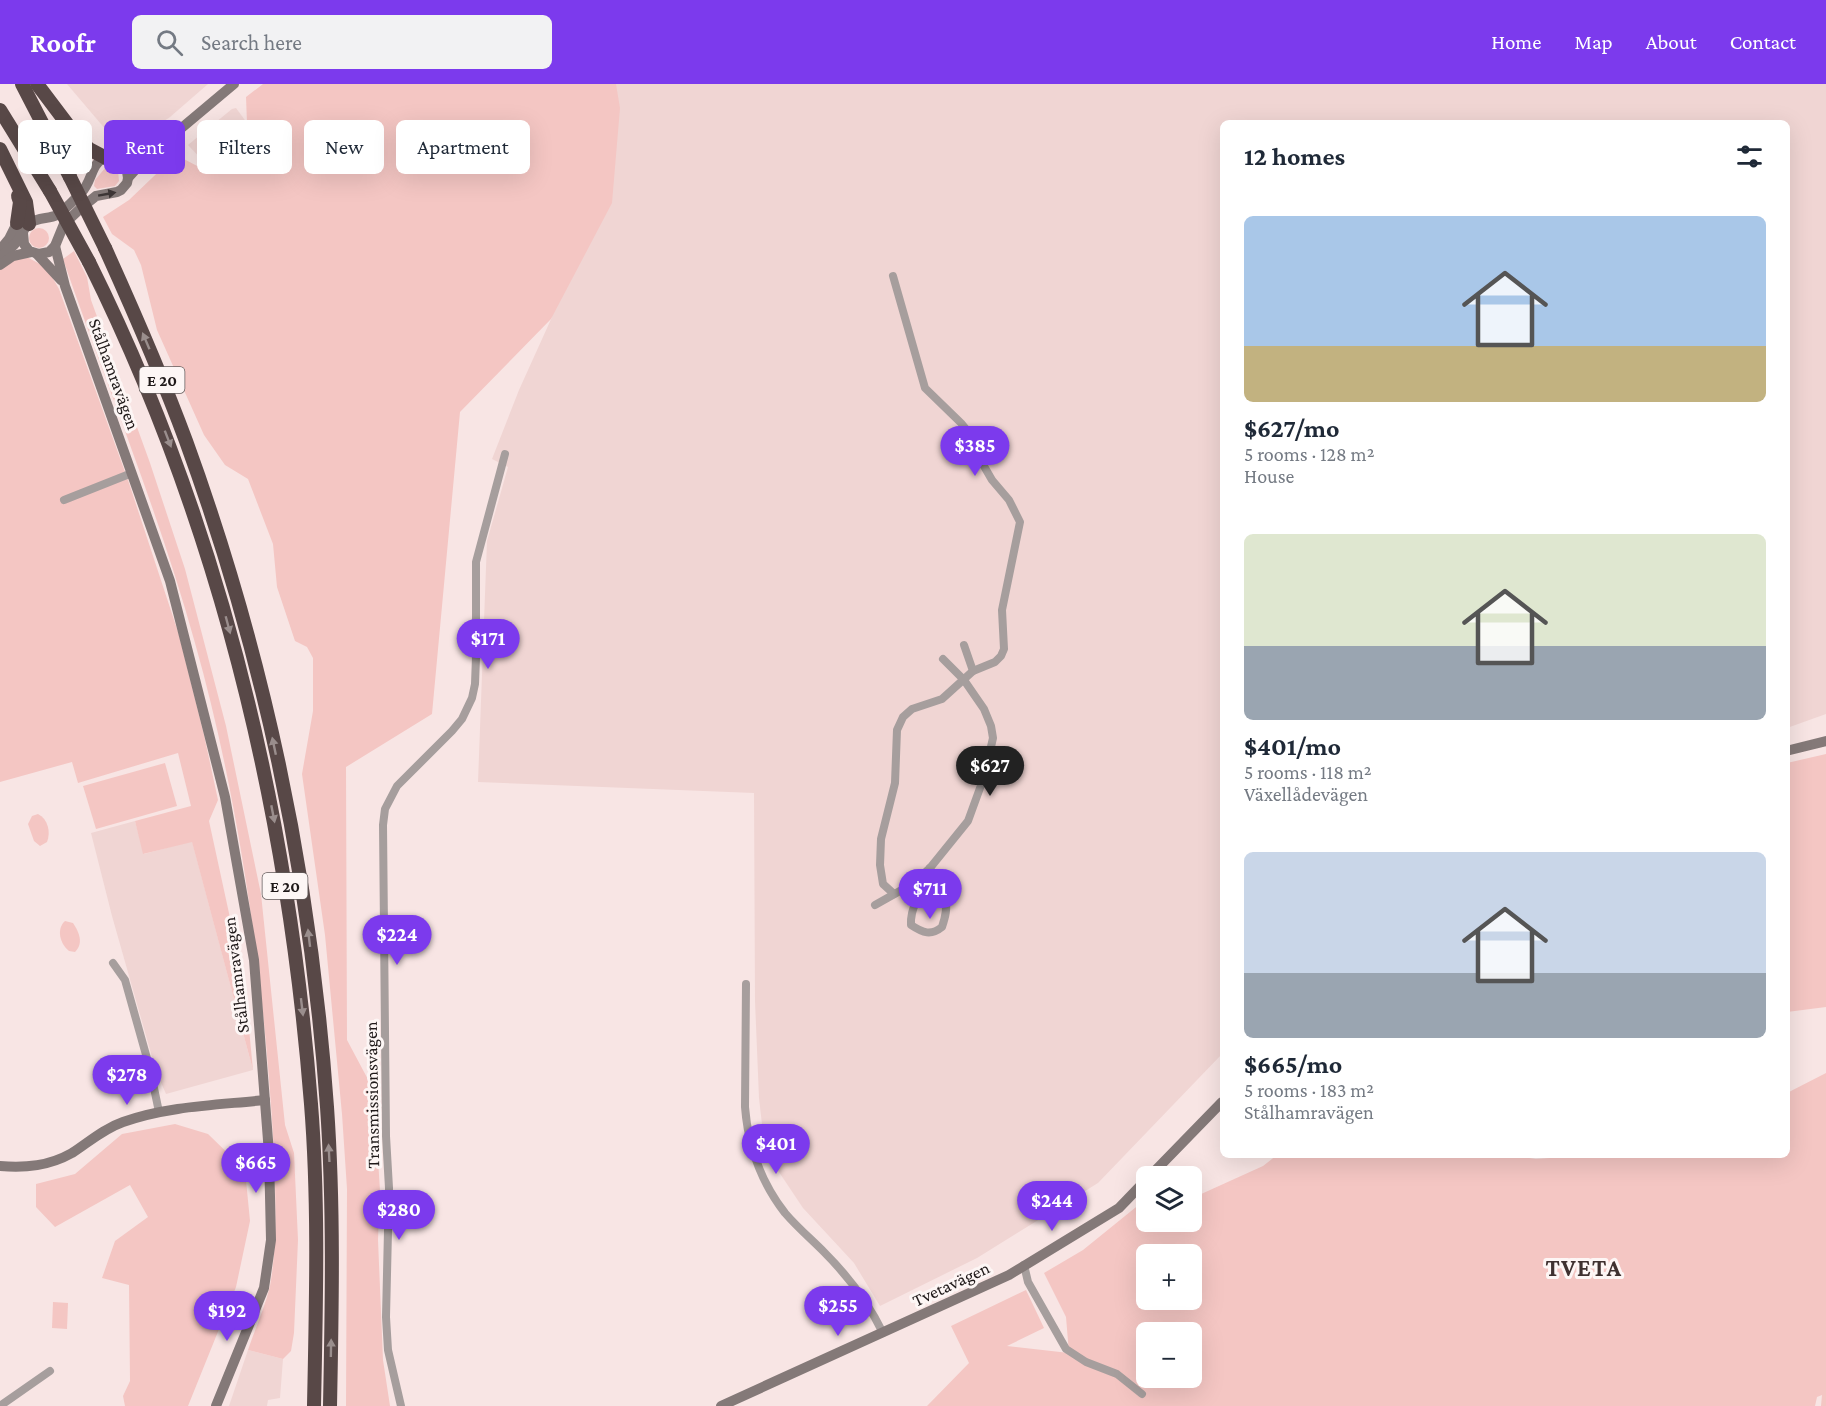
<!DOCTYPE html>
<html lang="en">
<head>
<meta charset="utf-8">
<style>
	body { margin:0; font-family:"Crimson Pro",serif; background:#f2f2f3; color:#1f2937; height:100vh; display:flex; flex-direction:column; font-size:22px; white-space:nowrap }
	* { box-sizing:border-box; margin:0 }
	p { font-size:20px; color:#747a83 }
	.icon { flex:none; width:33px; height:33px; fill:none; stroke:currentColor; stroke-width:2; stroke-linecap:round; stroke-linejoin:round }
	.map { position:relative; flex:1; overflow:hidden }
	.side { position:absolute; left:1220px; top:36px; width:570px; height:1038px; display:flex; flex-direction:column; background:#fff; border-radius:9px; box-shadow:0 6px 24px #0002 }
	.side>* { flex:none }
	.guide { position:absolute; left:18px; top:36px; width:570px; height:54px; display:flex; gap:12px }
	.fabs { position:absolute; left:1136px; top:1082px; display:grid; gap:12px }
	.fabs a { display:grid; place-items:center; width:66px; height:66px; border-radius:9px; background:#fff; box-shadow:0 6px 24px #0002; font-size:30px }
	.price { position:absolute; translate:-50% -51px; padding:0 14px; border-radius:21px; background:#7c3aed; color:#fff; font-size:20px; line-height:39px; filter:drop-shadow(0 2px 3px #0008) }
	.price::after { content:''; position:absolute; left:50%; top:36px; width:18px; height:14px; margin-left:-9px; background:inherit; clip-path:polygon(0 0,100% 0,50% 100%) }
	.price.on { background:#222; color:#fff }
	ul { padding:0; list-style:none }
	li { display:grid; align-content:center; gap:12px; height:318px; padding:0 24px }
	li span { display:grid; place-items:center; height:186px; border-radius:9px; color:#555 }
	li>.icon { margin-inline-start:auto }
	span .icon { width:108px; height:108px; fill:#fffc; stroke-width:1 }
	li b { font-size:26px }
	h2 { display:flex; justify-content:space-between; align-items:center; height:72px; padding:0 24px; font-size:26px }
	.chip { padding:0 21px; border-radius:9px; background:#fff; box-shadow:0 6px 24px #0002; font-size:21px; line-height:54px }
	.chip.on { background:#7c3aed; color:#fff }
	header { display:flex; align-items:center; gap:36px; box-sizing:border-box; height:84px; padding:0 30px; background:#7c3aed; color:#fff }
	header strong { font-size:28px }
	nav { display:flex; gap:33px; margin-inline-start:auto; font-size:21px }
	.search { width:420px; height:54px; background:#f2f2f3; display:flex; align-items:center; gap:15px; box-sizing:border-box; padding:0 21px; border-radius:9px; color:#747a83; font-size:22px }
	.map>svg:first-child { display:block }
	.built { fill:#f0d5d3 }
	.green { fill:#f4c6c3; fill-rule:evenodd }
	.lines { fill:none; stroke-linecap:round; stroke-linejoin:round }
	.street { stroke:#a69e9d; stroke-width:8 }
	.secondary { stroke:#847978; stroke-width:10 }
	.highway { stroke:#584847; stroke-width:14 }
	.highway-bridge { stroke:#584847; stroke-width:14 }
	.oneway { fill:#3d3636 }
	.oneway2 { fill:#9a8e8d }
	.labels { text-anchor:middle; dominant-baseline:central; stroke-width:6; stroke-linejoin:round; paint-order:stroke }
	.shield { fill:#fdf6f5; stroke:#625b5b; stroke-width:1.5 }
	.shield-label { font-size:16px; font-weight:bold; fill:#1f1919 }
	.street-label { font-size:18px; fill:#1f1919; stroke:#fdf6f5 }
	.district-label { font-size:24px; font-weight:bold; letter-spacing:1.5px; fill:#3f3130; stroke:#fdf6f5 }
</style>
</head>
<body>
<header>
<strong>Roofr</strong>
<div class="search"><svg class="icon" aria-label="search" viewBox="0 0 24 24"><circle cx="10" cy="10" r="6"/><path d="M15 15l6 6"/></svg>Search here</div>
<nav><a>Home</a><a>Map</a><a>About</a><a>Contact</a></nav>
</header>
<div class="map">
<svg width="1826" height="1322" viewBox="0 0 1826 1322">
	<rect width="100%" height="100%" fill="#f8e5e4"/>
	<g class="built">
		<path d="M67,0h141l-38,33 -35,24 -17,3z"/>
		<path d="M606,0h1220v630l-39,14 -1,-605h-564v931l-124,129 -121,75 -97,48 -26,-43 -51,-55 -38,-57 -6,-53 -4,-97 -1,-208 -276,-11 9,-241 21,-74 -16,-8 27,-69 33,-73 12,-129z"/>
		<path d="M236,24l11,15 -25,31 -14,12 -20,-21 44,-36z"/>
		<path d="M135,737l9,33 48,-13 61,229 -87,24 -10,-23 -44,-155 -21,-83z"/>
		<path d="M248,1266l35,9 -3,39 -12,2 -1,6h-38z"/>
	</g>
	<g class="green">
		<path d="M263,0h353l4,24 -8,95 -61,116 -91,93 -28,302 -86,53 1,273 33,62 -3,41 3,48 -2,49 5,120 7,46h-44l1,-217 -5,-75 -17,-179 -23,-161 11,-63v-53l-6,-11 -12,-6 -18,-54 -4,-43 -25,-65 -23,-14 -21,-30 -47,-105 -16,-65 -7,-15 -22,-16 -9,-17 26,-17 47,-45 27,14 19,-15 25,-31 -1,-26z"/>
		<path d="M106,83h6l6,4 1,10 -4,5 -18,3 -3,-3 1,-6z"/>
		<circle cx="39" cy="154" r="10"/>
		<path d="M74,167l13,26 4,23 59,163 35,106 41,157 35,168 24,231 9,28 4,87 -4,93 -3,18 -8,8 -35,-9c7,-21 17,-43 22,-64 6,-34 6,-67 5,-102 -1,-47 -5,-94 -9,-141 -13,-135 -34,-269 -71,-400 -36,-130 -88,-256 -132,-384z"/>
		<path d="M27,173l20,11 12,21 70,194 50,152 25,100 14,65 -9,21 36,166 8,83 -61,-228 -49,12 -8,-33 56,-15 -13,-53 -100,30 -6,-21 -72,20v-512l15,-11z"/>
		<path d="M1826,670v253l-39,5v-249z"/>
		<path d="M165,679l12,43 -81,23 -13,-43z"/>
		<path d="M38,730c10,5 13,18 9,28l-7,4 -6,-5 -6,-17 4,-8z"/>
		<path d="M65,837l8,2c6,9 11,20 2,29l-6,-1c-9,-7 -13,-22 -4,-30z"/>
		<path d="M1826,989v333h-5l1,-11 -5,2 -2,9h-888l42,-43 -18,-37 75,-36 18,38 -37,18 62,7 -3,-36 -22,-44 39,-23 63,-51v22h45v-29l8,3 64,-29 14,-11h233l26,4 54,-4h196l1,-62zM1146,1170h45v45h-45zM1146,1248h45v45h-45z"/>
		<path d="M175,1040l33,10 37,36 5,51 -14,66 -48,119h-63l-2,-10 7,-15 -1,-96 -27,-7 13,-37 33,-24 -18,-32 -75,42 -19,-20v-23l39,-10 47,-40z"/>
		<path d="M53,1218l15,1 -1,26 -15,-1z"/>
	</g>
	<g class="lines">
		<g class="street">
			<path d="M893,192l32,112 36,35 13,16 7,22 11,19 17,20 11,22 -18,88 2,39 -3,7 -6,6 -22,9 -31,28 -30,10 -9,8 -6,13 -2,53 -14,56 -1,26 3,19 11,10"/>
			<path d="M64,416l68,-27"/>
			<path d="M964,561l9,26"/>
			<path d="M930,784c3,14 11,18 15,30 3,10 0,20 -3,29 -11,9 -19,6 -31,-2 -1,-19 10,-32 21,-47"/>
			<path d="M875,821l39,-22 16,-15 38,-47 16,-44 9,-39 -2,-12 -7,-17 -20,-29 -21,-21"/>
			<path d="M113,879l12,17 25,89 9,43"/>
			<path d="M746,900l-1,123c3,39 16,75 40,106 12,14 26,26 39,39 24,24 44,50 59,81"/>
			<path d="M1024,1181l4,17 38,67 20,13 31,12 25,20"/>
			<path d="M0,1322l50,-35"/>
			<path d="M401,1322l-13,-56 -2,-33 3,-129 -3,-52 -3,-311 2,-16 12,-23 55,-55 10,-12 10,-21 3,-14 1,-27v-95l29,-108"/>
		</g>
		<g class="secondary">
			<path d="M123,79l30,-16"/>
			<path d="M23,149l1,11 5,7 10,3 10,-2 6,-6 9,-22 17,-16 15,-12 21,-4 4,-2 6,-7 1,-5 9,-10 35,-32 62,-52"/>
			<path d="M55,162l10,40 105,295 55,216 29,163 15,193 2,87 -7,48 -48,118"/>
			<path d="M0,166l9,-11 8,-16"/>
			<path d="M37,170l24,26"/>
			<path d="M0,173c5,-4 10,-8 14,-12 7,-7 9,-17 16,-22 8,-6 19,-4 27,-8 9,-6 17,-15 24,-22 11,-11 10,-29 22,-34 14,-6 24,6 25,19"/>
			<path d="M0,181l13,-9 18,-4"/>
			<path d="M1786,667l40,-10"/>
			<path d="M0,1082c26,2 49,0 72,-13 17,-11 31,-24 51,-31 45,-16 95,-17 142,-22"/>
			<path d="M1150,1092l72,-74"/>
			<path d="M721,1322l288,-131 110,-67 27,-28"/>
		</g>
		<g class="highway">
			<path d="M22,0l48,93"/>
			<path d="M37,0l40,53 12,12 17,9"/>
			<path d="M0,26l50,81"/>
			<path d="M0,65l26,53 3,22"/>
			<path d="M17,139l3,-21 -2,-6"/>
			<path d="M105,164c29,64 57,128 81,193 78,214 125,439 141,666 7,100 5,199 3,299"/>
			<path d="M89,178c131,263 199,551 222,842 8,100 5,202 3,302"/>
		</g>
		<g class="highway-bridge">
			<path d="M70,93l35,71"/>
			<path d="M50,107l39,71"/>
		</g>
	</g>
	<defs><path id="oneway-solid" d="M-6-.8H1V-3.2L6.5 0L1 3.2V.8H-6Z" transform="scale(1.5)"/></defs>
	<use class="oneway" href="#oneway-solid" transform="translate(107 110) rotate(-10)"/>
	<g class="oneway2">
		<use href="#oneway-solid" transform="translate(146 257) rotate(-113)"/>
		<use href="#oneway-solid" transform="translate(168 355) rotate(69)"/>
		<use href="#oneway-solid" transform="translate(228 541) rotate(75)"/>
		<use href="#oneway-solid" transform="translate(274 662) rotate(-102)"/>
		<use href="#oneway-solid" transform="translate(273 730) rotate(79)"/>
		<use href="#oneway-solid" transform="translate(309 854) rotate(-97)"/>
		<use href="#oneway-solid" transform="translate(302 923) rotate(83)"/>
		<use href="#oneway-solid" transform="translate(329 1069) rotate(-93)"/>
		<use href="#oneway-solid" transform="translate(331 1264) rotate(-89)"/>
	</g>
	<g class="labels">
		<g class="shield">
			<rect x="139.5" y="283" width="45" height="26" rx="4.5"/>
			<rect x="262.5" y="789" width="45" height="26" rx="4.5"/>
		</g>
		<g class="shield-label">
			<text x="162" y="296">E 20</text>
			<text x="285" y="802">E 20</text>
		</g>
		<g class="street-label">
			<text transform="translate(114 290) rotate(70)">Stålhamravägen</text>
			<text transform="translate(236 891) rotate(-97)">Stålhamravägen</text>
			<text transform="translate(372 1011) rotate(-91)">Transmissionsvägen</text>
			<text transform="translate(951 1200) rotate(-25)">Tvetavägen</text>
		</g>
		<g class="district-label">
			<text x="1584" y="1183">TVETA</text>
		</g>
	</g>
</svg>
<div class="fabs">
<a><svg class="icon" aria-label="layers" viewBox="0 0 24 24"><path d="M12 4l9 5-9 5-9-5zM3 14l9 5 9-5"/></svg></a>
<a>+</a>
<a>−</a>
</div>
<b class="price" style="left:975px;top:393px">$385</b>
<b class="price" style="left:488px;top:586px">$171</b>
<b class="price on" style="left:990px;top:713px">$627</b>
<b class="price" style="left:930px;top:836px">$711</b>
<b class="price" style="left:397px;top:882px">$224</b>
<b class="price" style="left:127px;top:1022px">$278</b>
<b class="price" style="left:776px;top:1091px">$401</b>
<b class="price" style="left:256px;top:1110px">$665</b>
<b class="price" style="left:1052px;top:1148px">$244</b>
<b class="price" style="left:399px;top:1157px">$280</b>
<b class="price" style="left:838px;top:1253px">$255</b>
<b class="price" style="left:227px;top:1258px">$192</b>
<div class="guide">
<a class="chip">Buy</a>
<a class="chip on">Rent</a>
<a class="chip">Filters</a>
<a class="chip">New</a>
<a class="chip">Apartment</a>
</div>
<section class="side">
<h2>12 homes<svg class="icon" aria-label="filters" viewBox="0 0 24 24"><path d="M4 7h16M4 17h16"/><circle cx="9" cy="7" r="2"/><circle cx="15" cy="17" r="2"/></svg></h2>
<ul>
<li><span style="background:linear-gradient(#a9c7e8 70%,#c2b280 0)"><svg class="icon" aria-label="home" viewBox="0 0 24 24"><path d="M3 11l9-7 9 7M6 9v11h12V9"/></svg></span><div><b>$627/mo</b><p>5 rooms · 128 m²</p><p>House</p></div></li>
<li><span style="background:linear-gradient(#dfe7d0 60%,#9aa5b1 0)"><svg class="icon" aria-label="home" viewBox="0 0 24 24"><path d="M3 11l9-7 9 7M6 9v11h12V9"/></svg></span><div><b>$401/mo</b><p>5 rooms · 118 m²</p><p>Växellådevägen</p></div></li>
<li><span style="background:linear-gradient(#c9d6e8 65%,#9aa5b1 0)"><svg class="icon" aria-label="home" viewBox="0 0 24 24"><path d="M3 11l9-7 9 7M6 9v11h12V9"/></svg></span><div><b>$665/mo</b><p>5 rooms · 183 m²</p><p>Stålhamravägen</p></div></li>
</ul>
</section>
</div>
</body>
</html>
